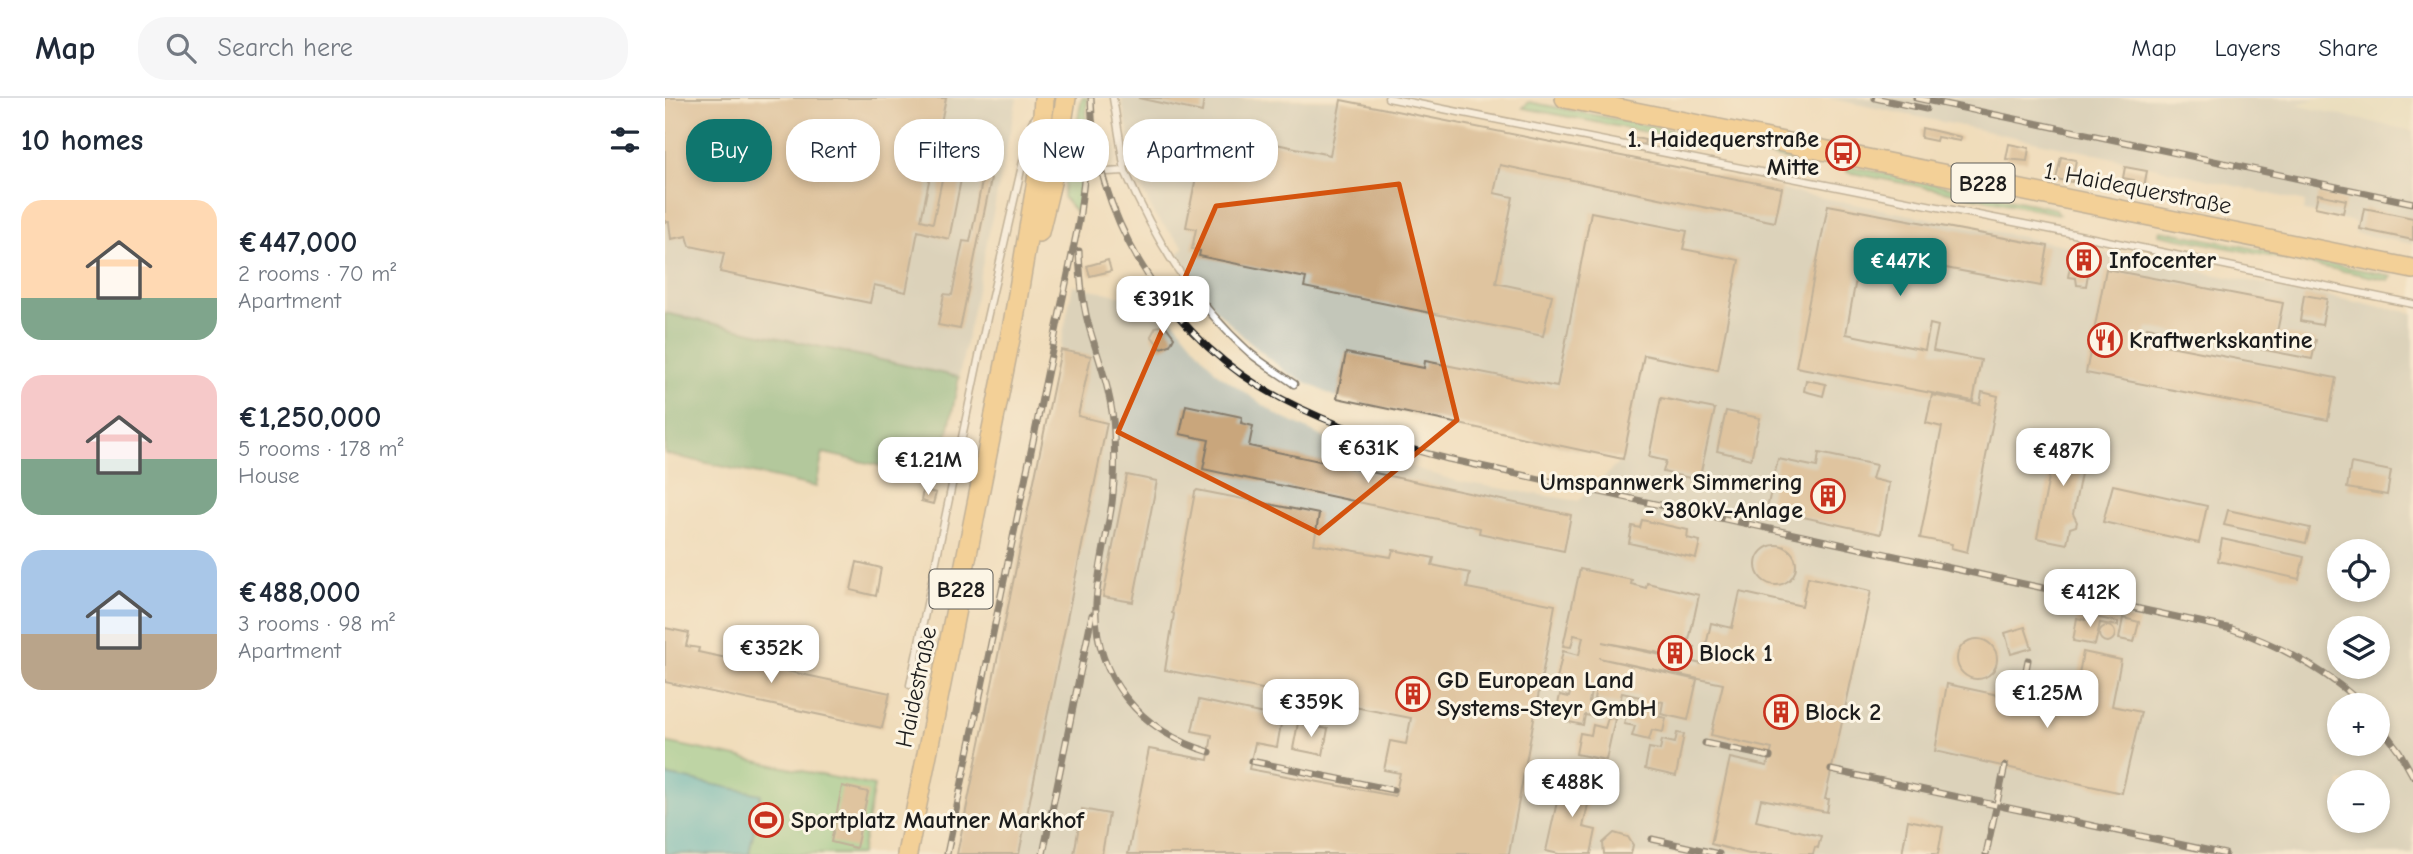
<!DOCTYPE html>
<html lang="en">
<head>
<meta charset="utf-8">
<style>
	body { margin:0; font-family:"Comic Neue",sans-serif; background:#f6f6f7; color:#1f2937; height:100vh; display:flex; flex-direction:column; font-size:26px; white-space:nowrap }
	* { box-sizing:border-box; margin:0 }
	p { font-size:23px; color:#747a83 }
	.icon { flex:none; width:38px; height:38px; fill:none; stroke:currentColor; stroke-width:2; stroke-linecap:round; stroke-linejoin:round }
	.map { position:relative; flex:1; overflow:hidden }
	.sheet { display:flex; flex-direction:column; background:#fff; width:665px }
	.sheet>* { flex:none }
	.hud { position:absolute; left:21px; top:21px; width:665px; height:63px; display:flex; gap:14px }
	.buttons { position:absolute; left:1662px; top:441px; display:grid; gap:14px }
	.buttons a { display:grid; place-items:center; width:63px; height:63px; border-radius:50%; background:#fff; box-shadow:0 4px 10px #0003; font-size:35px }
	.price { position:absolute; translate:-50% -60px; padding:0 16px; border-radius:14px; background:#fff; color:#222; font-size:23px; line-height:46px; filter:drop-shadow(0 2px 4px #0008) }
	.price::after { content:''; position:absolute; left:50%; top:42px; width:21px; height:16px; margin-left:-10px; background:inherit; clip-path:polygon(0 0,100% 0,50% 100%) }
	.price.active { background:#0f766e; color:#fff }
	ul { padding:0; list-style:none }
	li { display:flex; align-items:center; gap:21px; height:175px; padding:0 21px }
	li span { display:grid; place-items:center; flex:none; width:196px; height:140px; border-radius:21px; color:#555 }
	li>.icon { margin-inline-start:auto }
	span .icon { width:84px; height:84px; fill:#fffc; stroke-width:1 }
	li b { font-size:30px }
	h2 { display:flex; justify-content:space-between; align-items:center; height:84px; padding:0 21px; font-size:30px }
	.tag { padding:0 24px; border-radius:28px; background:#fff; box-shadow:0 4px 10px #0003; font-size:24px; line-height:63px }
	.tag.active { background:#0f766e; color:#fff }
	header { display:flex; align-items:center; gap:42px; box-sizing:border-box; height:98px; padding:0 35px; background:#fff; border-bottom:2px solid #e0e1e3 }
	header strong { font-size:33px }
	nav { display:flex; gap:38px; margin-inline-start:auto; font-size:24px }
	.search { width:490px; height:63px; background:#f6f6f7; display:flex; align-items:center; gap:18px; box-sizing:border-box; padding:0 24px; border-radius:28px; color:#747a83; font-size:26px }
	main { display:flex; flex:1; min-height:0 }
	.map>svg:first-child { display:block }
	.built { fill:#dfddbb }
	.industrial { fill:#c3c6b9; fill-rule:evenodd }
	.green { fill:#81cb87; stroke:#4e7452; stroke-width:2 }
	.forest { fill:#68af74; stroke:#426648; stroke-width:2 }
	.water { fill:#49b8c3; stroke:#326a70; stroke-width:2 }
	.building { fill:#c9a67c }
	.lines { fill:none; stroke-linecap:round; stroke-linejoin:round }
	.lane-casing { stroke:#867c6c; stroke-width:9 }
	.primary-casing { stroke:#867c6c; stroke-width:22 }
	.lane { stroke:#fff; stroke-width:6 }
	.primary { stroke:#f7c06c; stroke-width:19 }
	.rail-casing { stroke:#1c1c1c; stroke-width:7 }
	.rail { stroke:#fcf5e5; stroke-width:4.5; stroke-dasharray:13; stroke-linecap:butt }
	.marked { fill:none; stroke:#d4530e; stroke-width:5; stroke-linejoin:round }
	.labels { text-anchor:middle; dominant-baseline:central; stroke-width:6; stroke-linejoin:round; paint-order:stroke }
	.shield { fill:#fcf5e5; stroke:#5f5d58; stroke-width:2 }
	.shield-label { font-size:23px; font-weight:bold; fill:#1c1c1c }
	.poi-label { font-size:24px; font-weight:bold; fill:#1c1c1c; stroke:#fcf5e5; text-anchor:start }
	.street-label { font-size:24px; fill:#1c1c1c; stroke:#fcf5e5 }
</style>
</head>
<body>
<header>
<strong>Map</strong>
<div class="search"><svg class="icon" aria-label="search" viewBox="0 0 24 24"><circle cx="10" cy="10" r="6"/><path d="M15 15l6 6"/></svg>Search here</div>
<nav><a>Map</a><a>Layers</a><a>Share</a></nav>
</header>
<main>
<section class="sheet">
<h2>10 homes<svg class="icon" aria-label="filters" viewBox="0 0 24 24"><path d="M4 7h16M4 17h16"/><circle cx="9" cy="7" r="2"/><circle cx="15" cy="17" r="2"/></svg></h2>
<ul>
<li><span style="background:linear-gradient(#ffd9b3 70%,#7fa58c 0)"><svg class="icon" aria-label="home" viewBox="0 0 24 24"><path d="M3 11l9-7 9 7M6 9v11h12V9"/></svg></span><div><b>€447,000</b><p>2 rooms · 70 m²</p><p>Apartment</p></div></li>
<li><span style="background:linear-gradient(#f6c9c9 60%,#7fa58c 0)"><svg class="icon" aria-label="home" viewBox="0 0 24 24"><path d="M3 11l9-7 9 7M6 9v11h12V9"/></svg></span><div><b>€1,250,000</b><p>5 rooms · 178 m²</p><p>House</p></div></li>
<li><span style="background:linear-gradient(#a9c7e8 60%,#b9a48a 0)"><svg class="icon" aria-label="home" viewBox="0 0 24 24"><path d="M3 11l9-7 9 7M6 9v11h12V9"/></svg></span><div><b>€488,000</b><p>3 rooms · 98 m²</p><p>Apartment</p></div></li>
</ul>
</section>
<div class="map">
<svg width="1748" height="756" viewBox="0 0 1748 756">
	<rect width="100%" height="100%" fill="#fcf5e5"/>
	<filter id="ink" filterUnits="userSpaceOnUse"><feTurbulence type="fractalNoise" baseFrequency=".0143" numOctaves="2"/><feDisplacementMap in="SourceGraphic" scale="14" xChannelSelector="R" yChannelSelector="G"/><feConvolveMatrix kernelMatrix="1 2 1 2 8 2 1 2 1" color-interpolation-filters="sRGB"/></filter>
	<filter id="wash" filterUnits="userSpaceOnUse"><feTurbulence type="fractalNoise" baseFrequency=".00686" numOctaves="4" result="noise"/><feDisplacementMap in="SourceGraphic" scale="28" xChannelSelector="R" yChannelSelector="G"/><feGaussianBlur stdDeviation="1.57" result="paint"/><feColorMatrix in="noise" values="0 0 0 0 0 0 0 0 0 0 0 0 0 0 0 0 0 1.4 0 .05"/><feComposite in="paint" operator="in"/></filter>
	<g filter="url(#wash)">
		<rect width="100%" height="100%" fill="#f0ddbb"/>
		<path class="built" d="M1654,0h94v33l-119,-26z"/>
		<g class="industrial">
			<path d="M0,0h352l-58,279 -294,-64z"/>
			<path d="M456,0l220,2 441,88v2l631,123v541h-1456l116,-569 88,20 56,68 62,43 54,26 123,39 122,20 44,-41 -285,-62 -52,-27 -37,-30 -34,-33 -38,-52 8,-9 -30,-32 -16,-36zM1675,453h38v39h-38zM1675,530h38v39h-38zM1675,607h38v39h-38zM1675,684h38v39h-38z"/>
			<path d="M1162,0h492l-24,7 118,26v113l-59,-11 1,-11 -51,-11 1,-9 -209,-48z"/>
		</g>
		<g class="green">
			<path d="M417,0h5l-2,59 -10,-3 -3,-4z"/>
			<path d="M864,4l261,52 9,8 -276,-54z"/>
			<path d="M1183,68l208,43 3,5 -212,-42z"/>
			<path d="M404,82l9,2 4,5 -5,26 -14,-16 2,-16z"/>
			<path d="M1495,132l222,44 10,3 -4,3 -229,-46z"/>
			<path d="M0,644l209,44 -13,68h-196z"/>
		</g>
		<path class="forest" d="M0,215l294,64 -20,102 -116,-26 -7,34 -151,-33z"/>
		<path class="water" d="M0,677l96,19 -12,60h-84z"/>
		<g id="blocks">
			<g class="building">
				<path d="M0,0h281l-25,122 12,3 20,-97 18,4 -22,109 -31,-8 -12,61 -32,-7 -4,18 -150,-31 4,-19 -34,-7 -3,-10 -16,3 -2,-17h-4z"/>
				<path d="M473,0h66l-2,14z"/>
				<path d="M676,2l441,88 -7,34 -275,-57 -6,28 19,4 -17,86 56,12 -9,41 -239,-49 2,-9 -107,-22 1,-5 -8,-2 4,-20 -10,-2 17,-85 60,13 3,-13 64,13z"/>
				<path d="M1257,30l39,9 -1,4 -23,-4 -1,4 -15,-3z"/>
				<path d="M966,39l14,3 -1,6 -14,-3z"/>
				<path d="M1344,46l20,4 -2,13 -21,-2z"/>
				<path d="M1396,59l15,3 -4,22 -16,-3z"/>
				<path d="M1460,69l22,4 -4,21 -10,-1 1,-11 -11,-2z"/>
				<path d="M318,79l8,2 -31,150 -22,-4 6,-31 8,1 11,-54 7,1z"/>
				<path d="M1525,96l31,6 -1,10 -32,-6z"/>
				<path d="M1653,96l28,6 -3,13 -28,-6z"/>
				<path d="M1163,107l220,41 -7,40 -180,-34 -15,82 79,16 5,-26 8,2 -5,25 48,9 -8,41 -177,-34z"/>
				<path d="M1699,110l49,10v22l-53,-11z"/>
				<path d="M926,114l96,19 -4,18 56,11 -21,110 -74,-15 -21,104 -286,-61 9,-45 78,15 1,-7 132,26z"/>
				<path d="M1409,148l24,5 -3,18 -6,-1 -3,18 -9,-1 -1,-7 -8,-1z"/>
				<path d="M443,162l3,11 -21,5 -3,-10z"/>
				<path d="M1441,171l177,34 -6,29 39,8 -4,19 -165,-32 -3,14 192,37 -8,42 -242,-47z"/>
				<path d="M1639,197l23,4 -5,26 -22,-4z"/>
				<path d="M500,227l9,12 -4,8 -9,3 -10,-12 5,-9z"/>
				<path d="M396,252l30,6 -13,60 29,7 -88,431h-62z"/>
				<path d="M1141,282l20,4 -3,12 -19,-5z"/>
				<path d="M1317,294l16,4 -31,156 -16,-4 1,-4 -32,-6 22,-111 -16,-4 6,-28 48,9z"/>
				<path d="M996,300l54,11 -16,71 -36,-8 3,-11 -17,-4z"/>
				<path d="M521,307l56,12 -1,6 12,3 -4,20 322,69 -7,36 -85,-18 1,-5 -277,-59 6,-29 -29,-6z"/>
				<path d="M1061,313l34,7 -9,41 -34,-8z"/>
				<path d="M1393,334l30,6 -15,76 4,8 -1,4 -6,2 -3,16 -30,-6z"/>
				<path d="M1154,355l57,12 -4,14 17,4 -8,51 -114,-25 11,-50 39,8z"/>
				<path d="M1686,365l40,8 -4,24 -40,-7z"/>
				<path d="M462,377l30,6 -24,121 -30,-5z"/>
				<path d="M1448,387l94,21 -8,37 -96,-21z"/>
				<path d="M258,392l13,3 -3,11 -12,-3z"/>
				<path d="M532,392l122,24 -5,30 77,13 2,-7 41,8 -2,7 38,8 -3,15 88,17 -46,249h-381l21,-105 59,11 4,-25 -20,-4 7,-31 83,18 -5,29 -22,-4 -6,26 146,27 5,-23 -16,-3 6,-29 16,3 5,-26 -246,-48 9,-56 -2,-1 23,-121z"/>
				<path d="M1563,412l82,18 -4,15 -82,-18z"/>
				<path d="M977,422l46,10 -1,8 13,3 -4,17 -67,-15 3,-17 8,2z"/>
				<path d="M1557,441l82,18 -5,22 -81,-18z"/>
				<circle cx="1111" cy="467" r="20"/>
				<path d="M192,464l24,6 -5,28 -25,-6z"/>
				<path d="M915,471l52,11 -1,4 15,4 1,-5 52,12 -11,50 7,2 -3,12 -90,-17 100,22 9,-41 21,5 8,-36 62,14 6,-29 63,14 -46,208h4l-2,13 -66,-13 -5,22 65,15 -3,12 -3,-1 -2,7h-64l-38,-10 19,-86 37,8 5,-17 -61,-14 12,-51 -124,-26 98,22 -9,40 -27,-6 2,-12 -4,-1 -3,15 10,2 -3,14 -11,-2 -3,10 -17,-4 3,-10 -11,-2 3,-14 10,2 3,-15 -18,-4 -3,12 -25,-6 2,-11 -4,-1 -3,15 10,2 -3,13 -11,-2 -2,10 -18,-4 2,-10 -10,-2 3,-14 9,2 4,-15 -16,-3 6,-28 16,4 4,-18 -9,-2 -3,12 -8,-1z"/>
				<path d="M1421,517l32,7v4l-18,-3 -5,22 -22,-4 4,-23 8,2z"/>
				<path d="M1458,520l16,4 -5,20 -15,-3z"/>
				<circle cx="1442" cy="536" r="8"/>
				<path d="M1360,529l7,21 -21,6 -6,-21z"/>
				<path d="M0,530l24,5 -3,13 13,2 -1,4 192,41 -8,35 -217,-46z"/>
				<circle cx="1312" cy="561" r="20"/>
				<path d="M1418,554l38,8 -9,46 29,6 -19,81 -187,-42 12,-67 111,24 2,-9 14,3z"/>
				<path d="M943,620l7,1 -9,41 -30,-6 4,-21 11,2 2,-10 12,3z"/>
				<path d="M633,625l30,6 -5,26 -30,-6z"/>
				<path d="M1012,635l7,1 -8,42 -31,-7 4,-21 11,2 2,-10 13,3z"/>
				<path d="M898,677l30,7 -10,45 13,3 -5,24h-32l-13,-3z"/>
				<path d="M177,688l26,6 -12,56 -25,-6z"/>
				<path d="M417,711l27,5 -7,40h-28z"/>
				<path d="M1243,722l35,7 -5,27h-36z"/>
				<path d="M949,735l14,4 5,8 -2,9h-27l-1,-11z"/>
			</g>
		</g>
	</g>
	<g filter="url(#ink)">
		<use href="#blocks" fill-opacity="0" stroke="#867c6c" stroke-width="2"/>
		<g class="lines">
			<g class="lane-casing">
				<g id="lane">
					<path d="M448,0l12,73"/>
					<path d="M723,0l681,135 344,71"/>
					<path d="M394,69l27,6 39,-2c30,69 68,131 125,182 13,11 30,21 44,31"/>
					<path d="M245,587l77,-367 45,-196 6,-7"/>
				</g>
			</g>
			<g class="primary-casing">
				<g id="primary">
					<path d="M900,0l848,171"/>
					<path d="M374,134l16,-66 11,-68"/>
					<path d="M242,756l106,-530 27,-162 4,-64"/>
				</g>
			</g>
			<use href="#lane" class="lane"/>
			<use href="#primary" class="primary"/>
			<g class="rail-casing">
				<g id="rail">
					<path d="M426,0c2,113 72,229 168,288 56,34 125,57 189,73l784,170c49,17 93,40 131,76"/>
					<path d="M1210,0l51,11"/>
					<path d="M1251,0l497,105"/>
					<path d="M414,153c1,27 3,53 11,79 10,33 23,68 24,103 1,23 1,47 -2,70 -5,33 -14,66 -16,100 -3,74 45,129 114,149"/>
					<path d="M1355,601l8,-39"/>
					<path d="M1713,625l21,28 14,25"/>
					<path d="M1040,645l65,14"/>
					<path d="M586,663l142,29"/>
					<path d="M1166,672l394,84"/>
					<path d="M987,741l67,15"/>
					<path d="M282,756l132,-633 10,-81"/>
					<path d="M378,756l49,-239"/>
					<path d="M1321,756l19,-88"/>
				</g>
			</g>
			<use href="#rail" class="rail"/>
		</g>
	</g>
	<path d="M0 0H1748V756H0ZM734,86l58,236 -138,113 -201,-101 98,-226z" fill="#f0ddbb" fill-opacity=".55" fill-rule="evenodd"/>
	<path class="marked" d="M734,86l58,236 -138,113 -201,-101 98,-226z"/>
	<defs>
		<g id="bus-ring" transform="scale(1.75)"><circle r="9.5" fill="#fcf5e5" stroke="#c8321e" stroke-width="1.5"/><path d="M-5-6H5V4H4V6H2V4H-2V6H-4V4H-5ZM-3.5-4V0h7V-4ZM-3.5 1.2v1.5H-2V1.2ZM2 1.2v1.5H3.5V1.2Z" fill="#c8321e"/></g>
		<g id="building-ring" transform="scale(1.75)"><circle r="9.5" fill="#fcf5e5" stroke="#c8321e" stroke-width="1.5"/><path d="M-4-6H4V6H1V3H-1V6H-4ZM-2.5-4.3h1.7v1.8h-1.7ZM.8-4.3h1.7v1.8H.8ZM-2.5-1h1.7V.8h-1.7ZM.8-1h1.7V.8H.8Z" fill="#c8321e"/></g>
		<g id="restaurant-ring" transform="scale(1.75)"><circle r="9.5" fill="#fcf5e5" stroke="#c8321e" stroke-width="1.5"/><path d="M-5-6h1v4h1v-4h1v4h1v-4h1v5L-1.5 .5V6h-2V.5L-5-1ZM5-6V6H3V1.5H1.5Q1.5-4 5-6Z" fill="#c8321e"/></g>
		<g id="stadium-ring" transform="scale(1.75)"><circle r="9.5" fill="#fcf5e5" stroke="#c8321e" stroke-width="1.5"/><path d="M0-5a6.5 5 0 1 0 0 10a6.5 5 0 1 0 0-10ZM-3.5-1.8h7v3.6h-7Z" fill="#c8321e"/></g>
	</defs>
	<g fill-rule="evenodd">
		<use href="#bus-ring" x="1178" y="55"/>
		<use href="#building-ring" x="1419" y="162"/>
		<use href="#restaurant-ring" x="1440" y="242"/>
		<use href="#building-ring" x="1163" y="398"/>
		<use href="#building-ring" x="1010" y="555"/>
		<use href="#building-ring" x="748" y="596"/>
		<use href="#building-ring" x="1116" y="614"/>
		<use href="#stadium-ring" x="101" y="722"/>
	</g>
	<g class="labels">
		<g class="shield">
			<rect x="1286.5" y="65.5" width="63" height="39" rx="5"/>
			<rect x="264.5" y="471.5" width="63" height="39" rx="5"/>
		</g>
		<g class="shield-label">
			<text x="1318" y="85">B228</text>
			<text x="296" y="491">B228</text>
		</g>
		<g class="poi-label">
			<text x="1154" y="41" text-anchor="end">1. Haidequerstraße<tspan x="1154" dy="28">Mitte</tspan></text>
			<text x="1444" y="162">Infocenter</text>
			<text x="1464" y="242">Kraftwerkskantine</text>
			<text x="1138" y="384" text-anchor="end">Umspannwerk Simmering<tspan x="1138" dy="28">- 380kV-Anlage</tspan></text>
			<text x="1034" y="555">Block 1</text>
			<text x="772" y="582">GD European Land<tspan x="772" dy="28">Systems-Steyr GmbH</tspan></text>
			<text x="1140" y="614">Block 2</text>
			<text x="126" y="722">Sportplatz Mautner Markhof</text>
		</g>
		<g class="street-label">
			<text transform="translate(1473 90) rotate(11)">1. Haidequerstraße</text>
			<text transform="translate(251 589) rotate(-78)">Haidestraße</text>
		</g>
	</g>
</svg>
<div class="buttons">
<a><svg class="icon" aria-label="locate" viewBox="0 0 24 24"><circle cx="12" cy="12" r="6"/><path d="M12 2v4M12 18v4M2 12h4M18 12h4"/></svg></a>
<a><svg class="icon" aria-label="layers" viewBox="0 0 24 24"><path d="M12 4l9 5-9 5-9-5zM3 14l9 5 9-5"/></svg></a>
<a>+</a>
<a>−</a>
</div>
<b class="price active" style="left:1235px;top:200px">€447K</b>
<b class="price" style="left:498px;top:238px">€391K</b>
<b class="price" style="left:703px;top:387px">€631K</b>
<b class="price" style="left:1398px;top:390px">€487K</b>
<b class="price" style="left:263px;top:399px">€1.21M</b>
<b class="price" style="left:1425px;top:531px">€412K</b>
<b class="price" style="left:106px;top:587px">€352K</b>
<b class="price" style="left:1382px;top:632px">€1.25M</b>
<b class="price" style="left:646px;top:641px">€359K</b>
<b class="price" style="left:907px;top:721px">€488K</b>
<div class="hud">
<a class="tag active">Buy</a>
<a class="tag">Rent</a>
<a class="tag">Filters</a>
<a class="tag">New</a>
<a class="tag">Apartment</a>
</div>
</div>
</main>
</body>
</html>
